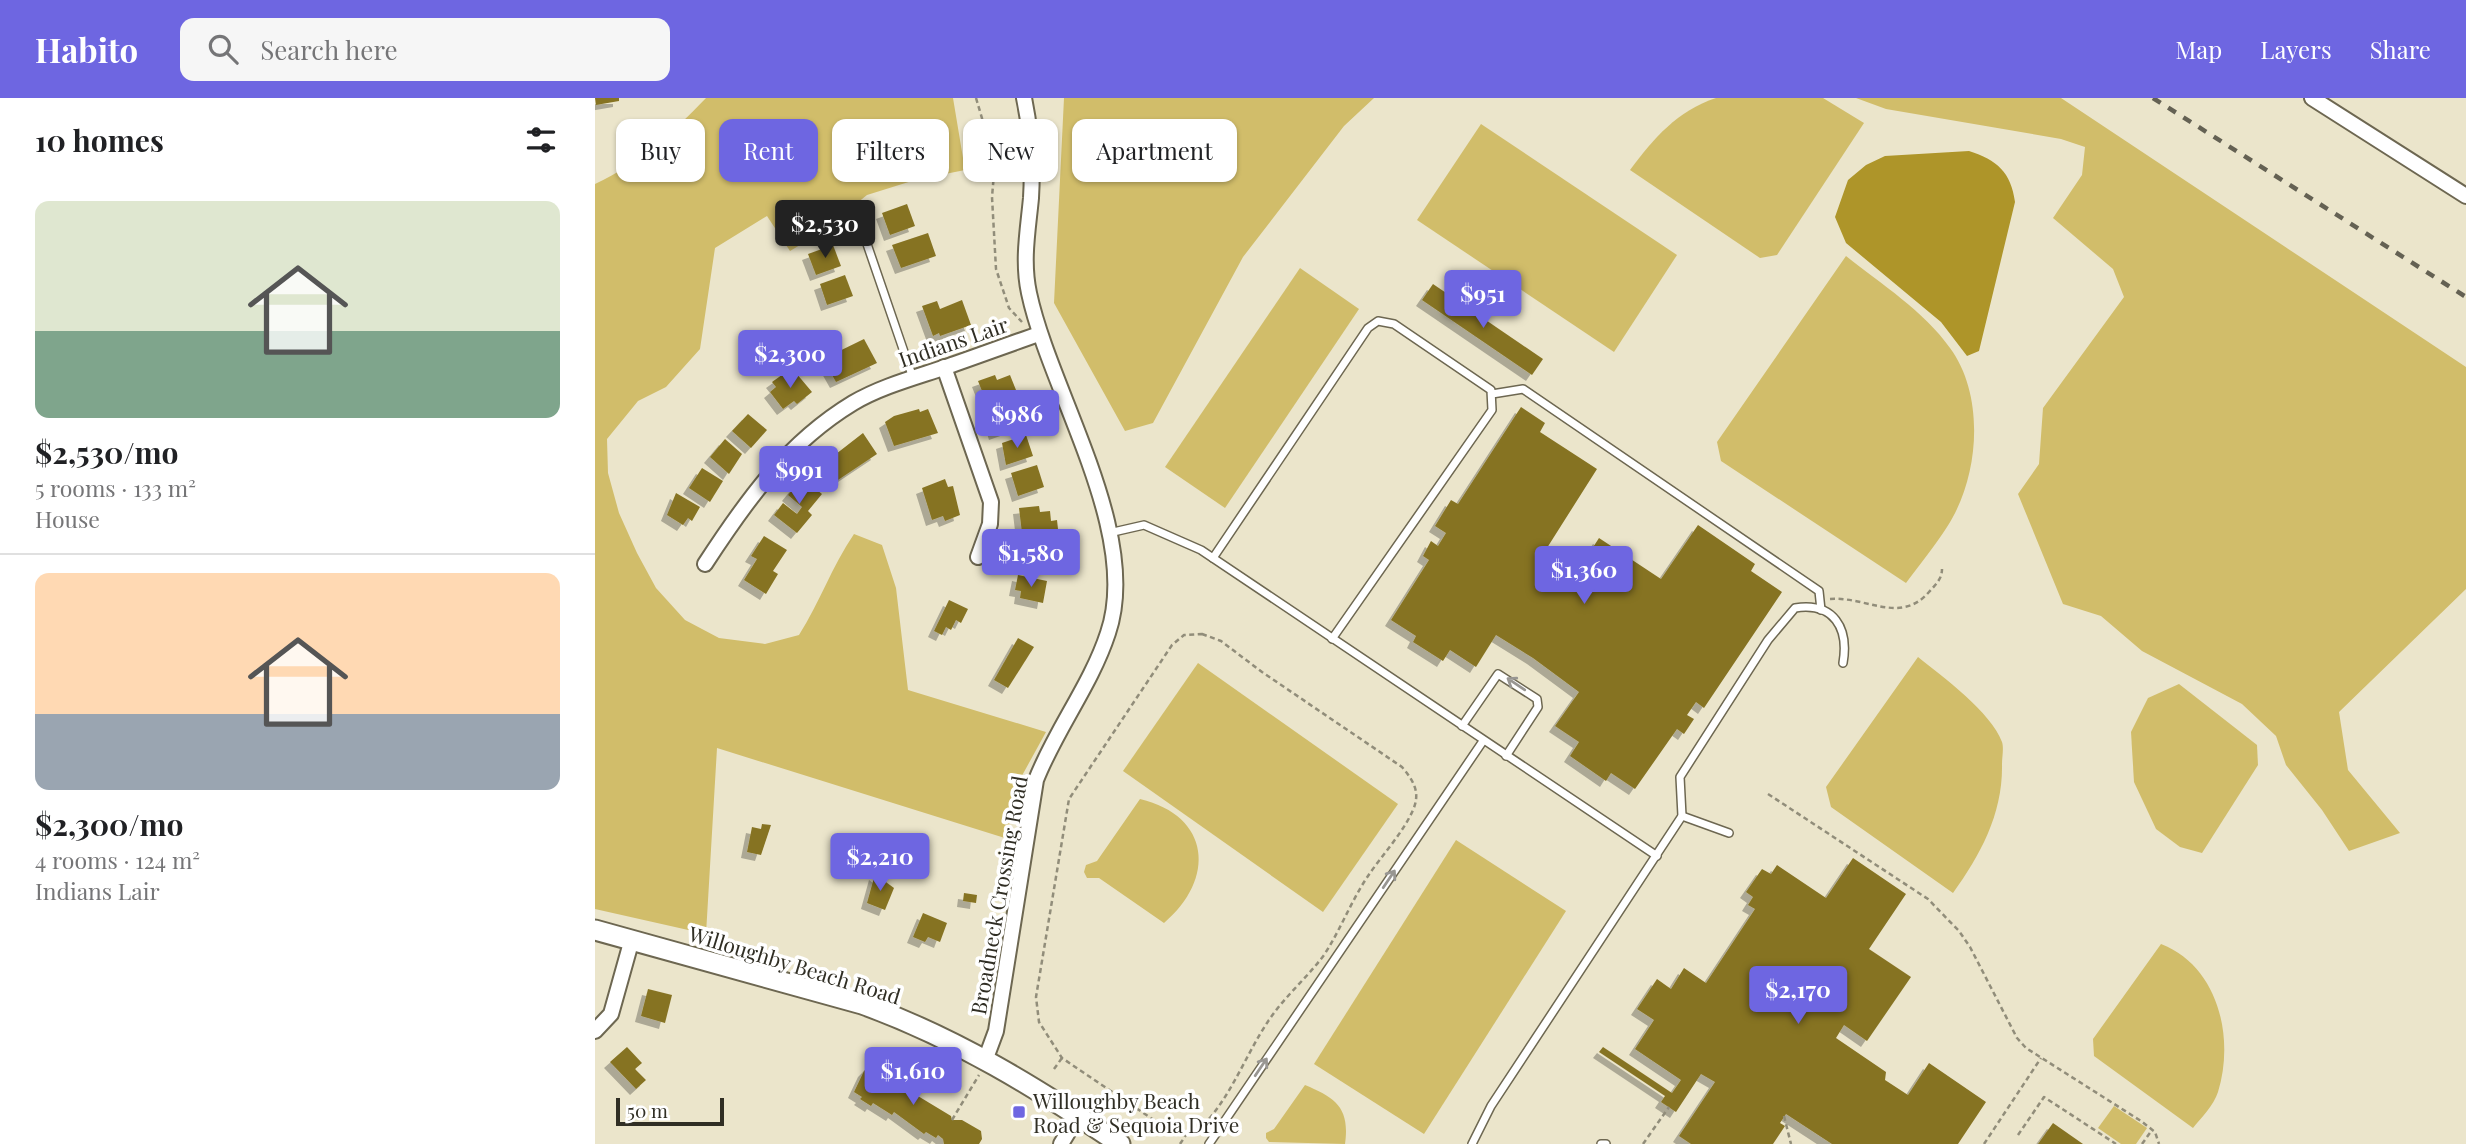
<!DOCTYPE html>
<html lang="en">
<head>
<meta charset="utf-8">
<style>
	body { margin:0; font-family:"Playfair Display",serif; background:#f6f6f6; color:#202124; height:100vh; display:flex; flex-direction:column; font-size:26px; white-space:nowrap }
	* { box-sizing:border-box; margin:0 }
	p { font-size:23px; color:#757577 }
	.icon { flex:none; width:38px; height:38px; fill:none; stroke:currentColor; stroke-width:2; stroke-linecap:round; stroke-linejoin:round }
	.map { position:relative; flex:1; overflow:hidden }
	.sheet { display:flex; flex-direction:column; background:#fff; width:595px }
	.sheet>* { flex:none }
	.banner { position:absolute; left:21px; top:21px; width:665px; height:63px; display:flex; gap:14px }
	.scale { position:absolute; left:21px; bottom:18px; width:108px; box-sizing:border-box; padding-left:7px; border:4px solid #302e24; border-top:0; font-size:19px; line-height:24px; white-space:nowrap; color:#302e24; -webkit-text-stroke:5px #fff; paint-order:stroke }
	.price { position:absolute; translate:-50% -60px; padding:0 16px; border-radius:7px; background:#6e66e1; color:#fff; font-size:23px; line-height:46px; filter:drop-shadow(0 2px 4px #0008) }
	.price::after { content:''; position:absolute; left:50%; top:42px; width:21px; height:16px; margin-left:-10px; background:inherit; clip-path:polygon(0 0,100% 0,50% 100%) }
	.price.selected { background:#222; color:#fff }
	ul { padding:0; list-style:none }
	li { display:grid; align-content:center; gap:14px; height:371px; padding:0 35px }
	li+li { border-top:2px solid #e0e0e0 }
	li span { display:grid; place-items:center; height:217px; border-radius:14px; color:#555 }
	li>.icon { margin-inline-start:auto }
	span .icon { width:126px; height:126px; fill:#fffc; stroke-width:1 }
	li b { font-size:30px }
	h2 { display:flex; justify-content:space-between; align-items:center; height:84px; padding:0 35px; font-size:30px }
	.pill { padding:0 24px; border-radius:14px; background:#fff; box-shadow:0 2px 5px #0004; font-size:24px; line-height:63px }
	.pill.selected { background:#6e66e1; color:#fff }
	header { display:flex; align-items:center; gap:42px; box-sizing:border-box; height:98px; padding:0 35px; background:#6e66e1; color:#fff }
	header strong { font-size:33px }
	nav { display:flex; gap:38px; margin-inline-start:auto; font-size:24px }
	.search { width:490px; height:63px; background:#f6f6f6; display:flex; align-items:center; gap:18px; box-sizing:border-box; padding:0 24px; border-radius:14px; color:#757577; font-size:26px }
	main { display:flex; flex:1; min-height:0 }
	.map>svg:first-child { display:block }
	.green { fill:#d1bd6a }
	.water { fill:#ae9529 }
	.building { fill:#867323; filter:url(#shadow) }
	.lines { fill:none; stroke-linecap:round; stroke-linejoin:round }
	.lane-casing { stroke:#6d6751; stroke-width:10 }
	.street-casing { stroke:#6d6751; stroke-width:18 }
	.secondary-casing { stroke:#6d6751; stroke-width:23 }
	.path { stroke:#918d7a; stroke-width:2.5; stroke-dasharray:5 3.5; stroke-linecap:butt }
	.lane { stroke:#fff; stroke-width:7 }
	.street { stroke:#fff; stroke-width:14 }
	.secondary { stroke:#fff; stroke-width:19 }
	.rail { stroke:#646153; stroke-width:4.5; stroke-dasharray:9 9; stroke-linecap:butt }
	.oneway { stroke:#989692 }
	.poi-dot { fill:#6e66e1; stroke:#fff; stroke-width:2.5 }
	.labels { text-anchor:middle; dominant-baseline:central; stroke-width:7; stroke-linejoin:round; paint-order:stroke }
	.street-label { font-size:21px; fill:#302e24; stroke:#fff }
	.poi-label { font-size:21px; fill:#302e24; stroke:#fff; text-anchor:start }
</style>
</head>
<body>
<header>
<strong>Habito</strong>
<div class="search"><svg class="icon" aria-label="search" viewBox="0 0 24 24"><circle cx="10" cy="10" r="6"/><path d="M15 15l6 6"/></svg>Search here</div>
<nav><a>Map</a><a>Layers</a><a>Share</a></nav>
</header>
<main>
<section class="sheet">
<h2>10 homes<svg class="icon" aria-label="filters" viewBox="0 0 24 24"><path d="M4 7h16M4 17h16"/><circle cx="9" cy="7" r="2"/><circle cx="15" cy="17" r="2"/></svg></h2>
<ul>
<li><span style="background:linear-gradient(#dfe7d0 60%,#7fa58c 0)"><svg class="icon" aria-label="home" viewBox="0 0 24 24"><path d="M3 11l9-7 9 7M6 9v11h12V9"/></svg></span><div><b>$2,530/mo</b><p>5 rooms · 133 m²</p><p>House</p></div></li>
<li><span style="background:linear-gradient(#ffd9b3 65%,#9aa5b1 0)"><svg class="icon" aria-label="home" viewBox="0 0 24 24"><path d="M3 11l9-7 9 7M6 9v11h12V9"/></svg></span><div><b>$2,300/mo</b><p>4 rooms · 124 m²</p><p>Indians Lair</p></div></li>
</ul>
</section>
<div class="map">
<svg width="1871" height="1046" viewBox="0 0 1871 1046">
	<defs>
		<filter id="shadow"><feDropShadow dx="-6" dy="6" stdDeviation="0" flood-color="#0004"/></filter>
	</defs>
	<rect width="100%" height="100%" fill="#ebe5cb"/>
	<g class="green">
		<path d="M111,0h247l12,72 -50,10 -48,15 -47,38 -30,18 -23,-35 -52,32 -15,101 -34,38 -28,14 -31,38 1,34 11,40 18,40 19,35 29,32 34,18 46,6 34,-9c21,-33 33,-69 55,-101l28,11 14,43 12,102 138,42 -33,60 -5,47 -291,-91 -11,186 -111,-25v-725c45,-21 77,-51 111,-86z"/>
		<path d="M469,0h310l-30,28 -101,131 -90,166 -28,8 -71,-128z"/>
		<path d="M1121,0h107l41,25 -87,132 -17,3 -130,-88c24,-32 47,-59 86,-72z"/>
		<path d="M1261,0h205l405,269v222l-127,123 9,58 52,63 -51,18 -27,-41 -36,-45 -10,-29 -34,-32 -100,-53 -41,-35 -38,-12 -45,-110 21,-30 4,-56 81,-111 -11,-28 -60,-51 29,-43 3,-28 -24,-8 -175,-30z"/>
		<path d="M886,26l196,131 -63,97 -197,-132z"/>
		<path d="M1251,158c35,28 78,55 104,92 36,49 29,130 -3,179 -12,19 -27,37 -41,56l-185,-122 -4,-19z"/>
		<path d="M705,170l59,41 -134,199 -60,-41z"/>
		<path d="M1323,559c25,20 73,55 84,85 2,6 0,15 0,22 1,49 -21,90 -49,129l-122,-86 -5,-20z"/>
		<path d="M603,565l200,141 -75,108 -200,-141z"/>
		<path d="M1584,586l78,61 1,20 -56,88 -22,-6 -24,-18 -22,-47 -3,-50 17,-34z"/>
		<path d="M545,701c71,17 76,80 24,124l-65,-45h-12l-3,-6 2,-7 11,-4z"/>
		<path d="M861,742l110,71 -142,223 -110,-70z"/>
		<path d="M1566,846c57,22 74,93 57,148 -4,13 -17,26 -25,36l-99,-72 -1,-17z"/>
		<path d="M710,987c31,13 45,23 40,59l-76,-2 -3,-4v-5l8,-4z"/>
		<path d="M1519,1008l33,22 -11,16h-15l-23,-16z"/>
	</g>
	<path class="water" d="M1374,53c28,9 42,21 46,51l-36,149 -12,5 -26,-34 -95,-79 -11,-26 13,-37 18,-15 19,-9z"/>
	<g class="building">
		<path d="M0,0h24v3l-23,4z"/>
		<path d="M312,106l8,22 -25,9 -8,-22z"/>
		<path d="M333,135l8,23 -35,12 -9,-23z"/>
		<path d="M238,147l8,21 -25,9 -8,-21z"/>
		<path d="M250,177l8,21 -26,9 -7,-21z"/>
		<path d="M838,186l110,75 -11,16 -110,-75z"/>
		<path d="M367,202l9,25 -31,11 -1,-3 -6,3 -11,-30 15,-5 3,8z"/>
		<path d="M269,241l13,24 -41,19 -13,-23z"/>
		<path d="M191,274l4,5 6,-4 16,19 -15,12 -3,-3 -11,8 -13,-17 6,-5 -4,-5z"/>
		<path d="M400,277l2,5 13,-5 6,15 -30,11 -8,-20z"/>
		<path d="M926,309l24,16 -5,9 57,37 -57,90 32,21 27,-42 62,41 37,-54 57,39 -4,7 31,21 -78,116 -8,-6 -9,13 7,4 -10,15 -7,-5 -42,60 -24,-16 -5,8 -36,-25 9,-14 -24,-16 24,-34 -46,-34 -37,-23 -20,32 -26,-17 -7,11 -30,-19 3,-6 -25,-16 38,-60 -6,-4 8,-15 7,5 8,-13 -11,-7 16,-26 7,4z"/>
		<path d="M423,310l5,16 -28,10 -5,-16z"/>
		<path d="M324,311l1,3 8,-3 10,24 -44,13 -9,-24 9,-6z"/>
		<path d="M153,316l19,16 -16,18 -19,-17z"/>
		<path d="M268,335l14,21 -39,26 -15,-21 11,-8 2,3z"/>
		<path d="M431,337l7,21 -27,9 -4,-22z"/>
		<path d="M130,341l17,15 -13,20 -19,-17z"/>
		<path d="M442,367l7,22 -26,9 -7,-23z"/>
		<path d="M107,370l21,13 -13,21 -21,-14z"/>
		<path d="M207,380l20,16 -14,17 4,4 -15,18 -23,-18 9,-12 14,11 5,-7 -14,-12z"/>
		<path d="M350,381l3,8 5,-1 7,29 -15,6 -2,-5 -11,4 -10,-32z"/>
		<path d="M81,395l24,14 -8,14 -4,-3 -5,7 -16,-10z"/>
		<path d="M444,408l1,6 10,-1 1,10 6,-1 1,9 -36,4 -3,-25z"/>
		<path d="M169,438l23,14 -14,21 5,3 -12,20 -22,-14 13,-21 -6,-3z"/>
		<path d="M431,443l26,2 -2,23 -26,-2z"/>
		<path d="M423,477l29,6 -4,22 -23,-5 1,-7 -6,-1z"/>
		<path d="M354,502l19,9 -7,14 -5,-3 -5,10 -5,-3 -4,8 -8,-4z"/>
		<path d="M423,540l16,9 -26,41 -14,-8z"/>
		<path d="M167,726l9,1 -10,30 -14,-3 5,-25 9,2z"/>
		<path d="M285,735l17,4 -3,12 -16,-4z"/>
		<path d="M1258,760l53,36 -37,55 42,28 -44,64 -23,-16 -8,13 50,34 -1,8 23,15 21,-32 57,39 -28,42h-126l-46,-30 -6,9 5,3 -12,18h-82l-12,-8 36,-54 -14,-8 -25,38 -15,-10 4,-6 -66,-44 4,-5 69,46 9,-13 -46,-31 19,-29 -17,-11 20,-30 14,10 13,-21 22,15 49,-74 -7,-4 5,-8 -7,-5 16,-23 9,5 6,-9 49,33z"/>
		<path d="M280,776l19,14 -9,22 -18,-7z"/>
		<path d="M369,795l13,2 -1,8 -13,-2z"/>
		<path d="M328,815l24,10 -7,19 -12,-5 -3,5 -12,-5z"/>
		<path d="M53,891l24,6 -7,28 -24,-7z"/>
		<path d="M32,949l15,16 -7,6 11,11 -10,9 -26,-27z"/>
		<path d="M278,964l18,9 19,14 -2,5 43,26 1,4h10l19,11 1,8 -3,5h-35l-1,-5 -5,-4 -2,3 -10,-6 -2,2 -30,-22 -2,3 -19,-12 -2,3 -11,-7 2,-2 -8,-5 10,-21z"/>
		<path d="M1458,1025l30,21h-45z"/>
	</g>
	<g class="lines">
		<g class="lane-casing">
			<g id="lane">
				<path d="M268,122l4,24 46,134"/>
				<path d="M897,296l31,-5 296,202 2,19"/>
				<path d="M514,435l35,-8 57,25 456,306"/>
				<path d="M618,460l155,-230 10,-7 16,3 97,66 1,20 -160,229"/>
				<path d="M867,628l36,-52 39,25 1,8 -32,49"/>
				<path d="M1087,718l47,17"/>
				<path d="M614,1046l274,-403"/>
				<path d="M877,1046l19,-38 191,-290 -2,-39 88,-137 27,-32c39,-6 54,20 48,55"/>
				<path d="M1006,1046h5"/>
			</g>
		</g>
		<g class="street-casing">
			<g id="street">
				<path d="M1717,0l154,98"/>
				<path d="M349,269l47,135 -1,22 -12,33"/>
				<path d="M110,466c41,-63 82,-121 148,-161 27,-16 60,-25 90,-35 32,-11 64,-23 96,-34"/>
				<path d="M0,933l16,-17 21,-75"/>
				<path d="M391,960l10,-27 40,-251c20,-51 55,-95 72,-147 34,-100 -58,-241 -79,-340 -7,-32 -1,-63 2,-95 2,-34 0,-67 -7,-100"/>
				<path d="M466,1046l17,-28"/>
			</g>
		</g>
		<g class="secondary-casing">
			<path id="secondary" d="M0,832l267,74c94,34 175,84 258,140"/>
		</g>
		<g class="path">
			<path d="M381,0l19,64 -3,35 4,72 13,39 13,14"/>
			<path d="M1235,501c36,-3 70,26 99,-7 7,-8 13,-13 13,-23"/>
			<path d="M607,536l19,7 41,31 140,95c11,13 19,25 11,43 -10,23 -31,45 -45,66 -17,25 -27,53 -44,79 -17,23 -39,41 -55,65 -24,35 -40,83 -72,111h-27l-108,-73 -23,-36 -3,-25 33,-198 103,-154 12,-10z"/>
			<path d="M1173,696l160,105 31,32 11,16 47,91 9,10 115,73 14,11 4,12"/>
			<path d="M459,971l8,-11"/>
			<path d="M1189,1018l7,28"/>
			<path d="M357,1022l27,-45"/>
			<path d="M1423,1037l26,-38 72,47"/>
			<path d="M585,1046l8,-12"/>
			<path d="M1048,1046l26,-37"/>
			<path d="M1389,1046l57,-86"/>
			<path d="M1547,1046l10,-14"/>
		</g>
		<use href="#lane" class="lane"/>
		<use href="#street" class="street"/>
		<use href="#secondary" class="secondary"/>
		<path class="rail" d="M1558,0l313,199"/>
	</g>
	<defs><path id="oneway-shaft" d="M-6 0H5M1.5-3L5.5 0L1.5 3" fill="none" stroke-width="1.6" stroke-linecap="round" stroke-linejoin="round" transform="scale(1.75)"/></defs>
	<g class="oneway">
		<use href="#oneway-shaft" transform="translate(921 586) rotate(-146)"/>
		<use href="#oneway-shaft" transform="translate(794 781) rotate(-56)"/>
		<use href="#oneway-shaft" transform="translate(666 969) rotate(-56)"/>
	</g>
	<rect class="poi-dot" x="417" y="1007" width="14" height="14" rx="3.5"/>
	<g class="labels">
		<g class="street-label">
			<text transform="translate(358 243) rotate(-19)">Indians Lair</text>
			<text transform="translate(403 797) rotate(-80)">Broadneck Crossing Road</text>
			<text transform="translate(200 866) rotate(17)">Willoughby Beach Road</text>
		</g>
		<g class="poi-label">
			<text x="438" y="1002">Willoughby Beach<tspan x="438" dy="24">Road &amp; Sequoia Drive</tspan></text>
		</g>
	</g>
</svg>
<div class="scale">50 m</div>
<b class="price selected" style="left:230px;top:162px">$2,530</b>
<b class="price" style="left:888px;top:232px">$951</b>
<b class="price" style="left:195px;top:292px">$2,300</b>
<b class="price" style="left:422px;top:352px">$986</b>
<b class="price" style="left:204px;top:408px">$991</b>
<b class="price" style="left:436px;top:491px">$1,580</b>
<b class="price" style="left:989px;top:508px">$1,360</b>
<b class="price" style="left:285px;top:795px">$2,210</b>
<b class="price" style="left:1203px;top:928px">$2,170</b>
<b class="price" style="left:318px;top:1009px">$1,610</b>
<div class="banner">
<a class="pill">Buy</a>
<a class="pill selected">Rent</a>
<a class="pill">Filters</a>
<a class="pill">New</a>
<a class="pill">Apartment</a>
</div>
</div>
</main>
</body>
</html>
